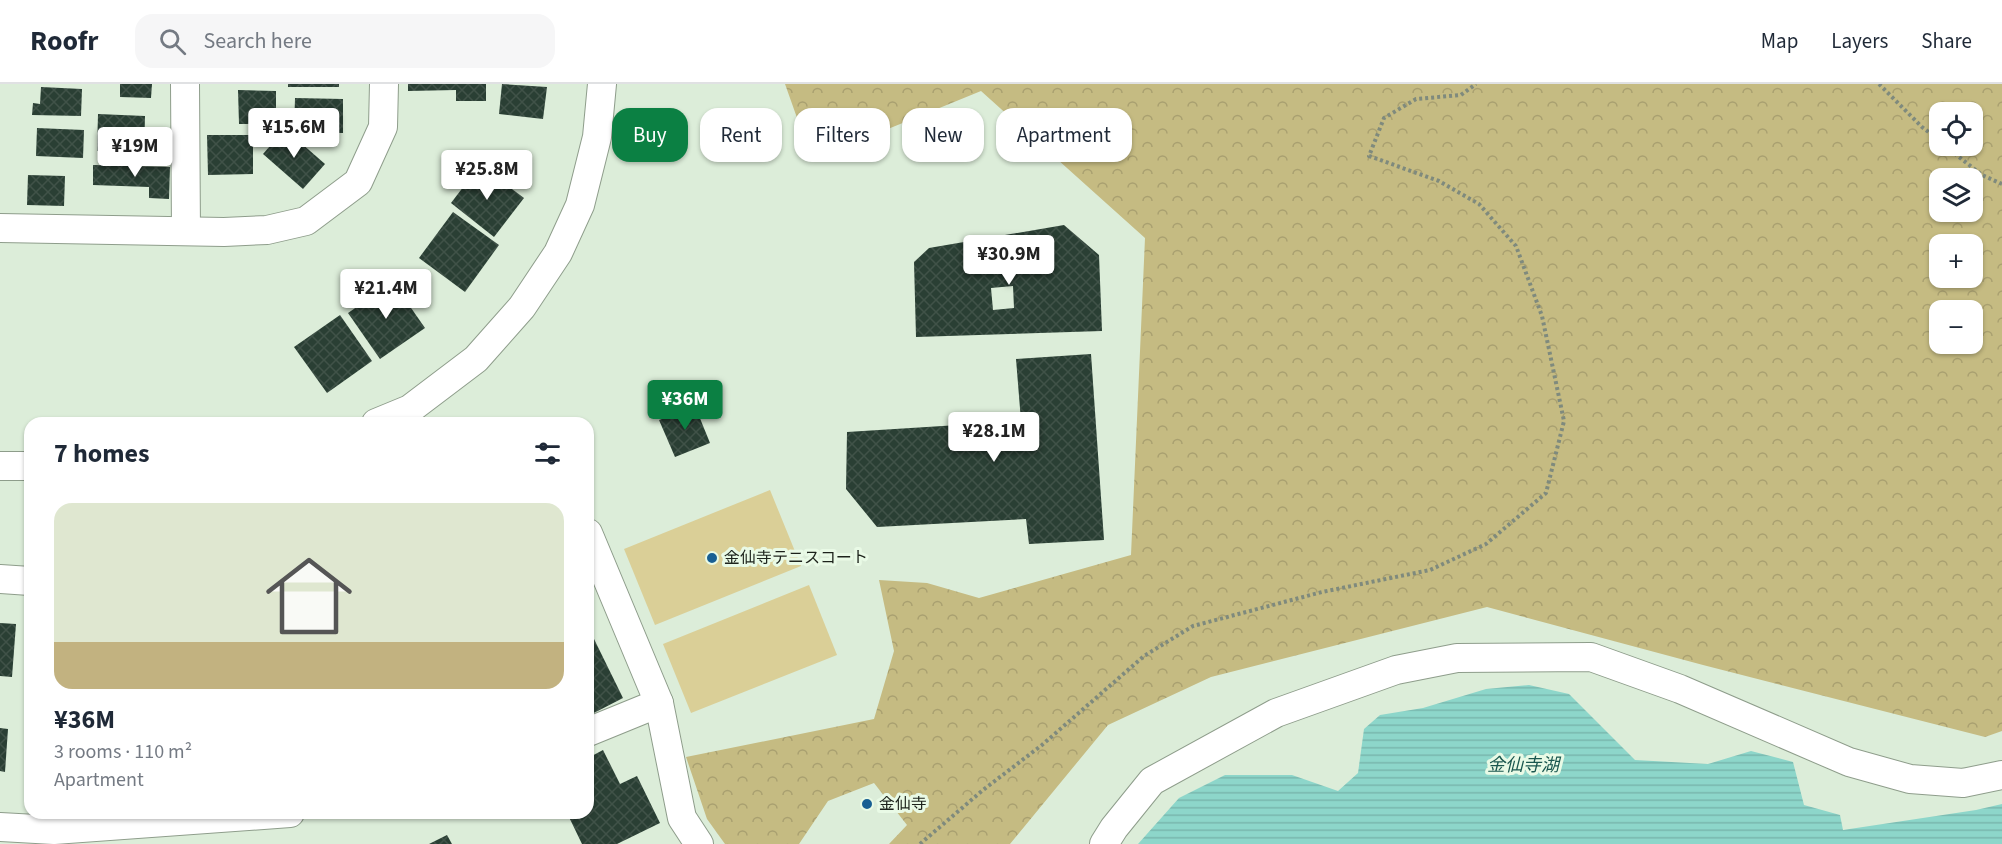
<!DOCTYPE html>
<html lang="en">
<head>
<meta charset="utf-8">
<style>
	body { margin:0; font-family:"Source Sans 3","Noto Sans JP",sans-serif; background:#f6f6f7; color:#1f2937; height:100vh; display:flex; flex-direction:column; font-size:22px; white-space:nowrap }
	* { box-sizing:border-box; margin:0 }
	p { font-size:20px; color:#747a83 }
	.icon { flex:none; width:33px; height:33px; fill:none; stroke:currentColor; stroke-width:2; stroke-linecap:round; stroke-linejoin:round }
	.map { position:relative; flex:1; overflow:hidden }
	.side { position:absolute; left:24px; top:333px; width:570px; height:402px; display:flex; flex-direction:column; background:#fff; border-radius:18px; box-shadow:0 2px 4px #0004 }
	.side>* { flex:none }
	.guide { position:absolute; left:612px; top:24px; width:570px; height:54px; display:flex; gap:12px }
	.fabs { position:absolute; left:1929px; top:18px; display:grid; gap:12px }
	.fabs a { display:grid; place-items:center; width:54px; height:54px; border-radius:12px; background:#fff; box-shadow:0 2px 4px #0004; font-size:30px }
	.price { position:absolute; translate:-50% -51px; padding:0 14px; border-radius:6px; background:#fff; color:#222; font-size:20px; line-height:39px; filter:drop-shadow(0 2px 3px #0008) }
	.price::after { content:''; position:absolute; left:50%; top:36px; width:18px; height:14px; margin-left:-9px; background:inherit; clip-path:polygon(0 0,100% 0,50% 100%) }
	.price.selected { background:#0b8043; color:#fff }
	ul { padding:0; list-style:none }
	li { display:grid; align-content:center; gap:12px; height:318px; padding:0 30px }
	li span { display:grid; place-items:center; height:186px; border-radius:18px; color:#555 }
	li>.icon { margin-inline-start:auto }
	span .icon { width:108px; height:108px; fill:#fffc; stroke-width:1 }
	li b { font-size:26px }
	h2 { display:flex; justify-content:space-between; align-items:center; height:72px; padding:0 30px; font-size:26px }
	.tag { padding:0 21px; border-radius:18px; background:#fff; box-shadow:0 2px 4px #0004; font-size:21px; line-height:54px }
	.tag.selected { background:#0b8043; color:#fff }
	header { display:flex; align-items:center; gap:36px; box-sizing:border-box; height:84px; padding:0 30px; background:#fff; border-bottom:2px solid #e0e1e3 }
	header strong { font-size:28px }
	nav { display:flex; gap:33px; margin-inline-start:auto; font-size:21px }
	.search { width:420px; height:54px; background:#f6f6f7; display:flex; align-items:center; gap:15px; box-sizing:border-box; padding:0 21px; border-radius:18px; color:#747a83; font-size:22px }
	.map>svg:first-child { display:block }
	.green { fill:#dacf97 }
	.forest { fill:url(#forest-crowns); fill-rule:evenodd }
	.water { fill:url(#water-rules) }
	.building { fill:url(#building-cross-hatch); fill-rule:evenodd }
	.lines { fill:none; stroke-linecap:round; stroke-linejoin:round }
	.minor-casing { stroke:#8e9d8b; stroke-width:30 }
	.path { stroke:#7f8a7d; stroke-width:4; stroke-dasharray:3 3; stroke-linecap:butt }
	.minor { stroke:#fff; stroke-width:28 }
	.poi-dot { fill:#185f93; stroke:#e9fae6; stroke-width:2 }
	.labels { text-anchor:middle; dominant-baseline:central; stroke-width:6; stroke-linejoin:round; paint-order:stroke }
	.poi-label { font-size:16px; fill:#1c221b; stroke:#e9fae6; text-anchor:start }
	.water-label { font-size:18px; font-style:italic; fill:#1a574f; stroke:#e9fae6 }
</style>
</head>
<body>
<header>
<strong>Roofr</strong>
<div class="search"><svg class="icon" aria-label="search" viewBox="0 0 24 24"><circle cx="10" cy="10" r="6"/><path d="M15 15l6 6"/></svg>Search here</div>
<nav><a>Map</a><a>Layers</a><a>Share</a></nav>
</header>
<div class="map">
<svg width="2002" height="760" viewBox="0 0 2002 760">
	<defs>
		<pattern id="forest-crowns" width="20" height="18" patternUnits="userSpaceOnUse" patternTransform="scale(1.5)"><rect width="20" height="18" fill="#c5bb82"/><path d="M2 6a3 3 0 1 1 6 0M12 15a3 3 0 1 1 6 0" fill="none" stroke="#a9a070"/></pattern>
		<pattern id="water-rules" width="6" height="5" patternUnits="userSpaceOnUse" patternTransform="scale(1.5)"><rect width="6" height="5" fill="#8dd6ca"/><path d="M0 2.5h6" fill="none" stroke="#79b7ad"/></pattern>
		<pattern id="building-cross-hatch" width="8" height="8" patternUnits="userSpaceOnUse" patternTransform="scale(1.5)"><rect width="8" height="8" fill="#2a3f34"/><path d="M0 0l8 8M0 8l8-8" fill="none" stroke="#405248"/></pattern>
	</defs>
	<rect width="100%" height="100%" fill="#dcedd9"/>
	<g class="green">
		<path d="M770,406l31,76 -146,59 -31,-76z"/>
		<path d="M809,501l28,70 -146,58 -28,-69z"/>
	</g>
	<path class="forest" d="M785,0h1217v647l-17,6 -282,-72 -216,-58 -276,70 -103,48 -98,119h-121l18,-19 -33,-42 -46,18 -29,43h-74l-18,-25 -21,-62 188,-38 20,-68 -15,-71 48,3 52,15 152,-43 14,-317 -164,-147 -169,69zM1940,28h32v34h-32zM1940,94h32v34h-32zM1940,160h32v34h-32zM1940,226h32v34h-32z"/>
	<path class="water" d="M1529,601l40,9 66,66 73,4 43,-13 42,11 11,43 36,10 3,15 133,-20 26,-6v40h-864l41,-46 46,-23h67l46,16 20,-18 6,-44 16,-14 43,-7 63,-19z"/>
	<g class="building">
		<path d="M120,0h32l-1,14 -31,-1z"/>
		<rect x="288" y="0" width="51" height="3"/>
		<path d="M408,0h78v17h-30v-11l-48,1z"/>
		<path d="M502,0l45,3 -4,32 -44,-5z"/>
		<path d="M41,3l41,2 -1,27 -49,-1 1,-12 7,1z"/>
		<path d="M238,6l38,1v33h-37z"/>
		<path d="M295,14l48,1v34l-49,-1z"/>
		<path d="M98,30l47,2 -1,37 -47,-2z"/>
		<path d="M37,44l47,2 -1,28 -47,-2z"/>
		<path d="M285,45l40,35 -22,25 -40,-35z"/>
		<path d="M207,51h46v39l-45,1z"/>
		<path d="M93,81l77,2 -1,32 -20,-1v-11l-56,-2z"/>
		<path d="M480,81l44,33 -30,39 -43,-34z"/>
		<path d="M28,91l37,1 -1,30 -37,-1z"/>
		<path d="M453,128l46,33 -34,47 -46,-34z"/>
		<path d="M1064,141l35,30 3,76 -186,6 -2,-75 15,-14zM1013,202l1,22 -21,2 -2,-22z"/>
		<path d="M393,198l32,46 -45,31 -32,-46z"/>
		<path d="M340,231l32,46 -45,32 -33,-46z"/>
		<path d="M1091,270l13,186 -75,4 -3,-25 -149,8 -31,-38 1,-57 174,-11 -5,-62z"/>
		<path d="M695,322l15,37 -35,14 -16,-37z"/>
		<path d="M0,539l16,1 -4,53 -12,-1z"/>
		<path d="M594,555l29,59 -35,18v-74z"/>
		<path d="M0,644l8,1 -3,43 -5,-1z"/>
		<path d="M603,666l17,34 17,-8 23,47 -43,21h-35l-15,-31h21v-55z"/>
		<path d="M447,751l5,9h-23z"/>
	</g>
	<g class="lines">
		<g class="minor-casing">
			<g id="minor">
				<path d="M185,0l1,147"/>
				<path d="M0,144l224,4 43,-2 39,-9 52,-39 25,-55 1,-43"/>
				<path d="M376,339l34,-14 66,-50 46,-52 36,-54 22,-48 17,-68 5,-53"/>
				<path d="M0,382h30"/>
				<path d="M588,449l71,170 -71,29"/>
				<path d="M0,495l30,2"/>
				<path d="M659,619l23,115 17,26"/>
				<path d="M0,743l54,3 236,-17"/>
				<path d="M1104,760l10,-16 38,-47 124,-68 120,-43 61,-12 134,-1 89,32 169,73 61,17 53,4 39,-8"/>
			</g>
		</g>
		<g class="path">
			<path d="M1879,0l43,43 18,14"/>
			<path d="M1945,62l37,29 20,9"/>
			<path d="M920,760l63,-54 59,-45 102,-89 49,-30 129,-34 108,-22 56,-26 60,-51 18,-72 -22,-105 -26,-70 -37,-42 -40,-23 -70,-25 15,-38 32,-19 45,-4 15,-11"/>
		</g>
		<use href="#minor" class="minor"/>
	</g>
	<g class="poi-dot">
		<circle cx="712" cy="474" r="6"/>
		<circle cx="867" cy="720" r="6"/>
	</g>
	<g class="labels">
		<g class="poi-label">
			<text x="724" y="474">金仙寺テニスコート</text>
			<text x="879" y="720">金仙寺</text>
		</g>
		<g class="water-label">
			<text x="1523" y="681">金仙寺湖</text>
		</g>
	</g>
</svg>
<div class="fabs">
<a><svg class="icon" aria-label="locate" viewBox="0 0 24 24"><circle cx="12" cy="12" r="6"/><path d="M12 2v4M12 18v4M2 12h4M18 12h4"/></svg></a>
<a><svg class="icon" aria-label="layers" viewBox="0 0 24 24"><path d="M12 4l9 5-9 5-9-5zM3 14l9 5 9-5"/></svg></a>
<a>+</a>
<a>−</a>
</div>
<b class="price" style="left:294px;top:75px">¥15.6M</b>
<b class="price" style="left:135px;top:94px">¥19M</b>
<b class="price" style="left:487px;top:117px">¥25.8M</b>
<b class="price" style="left:1009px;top:202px">¥30.9M</b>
<b class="price" style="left:386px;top:236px">¥21.4M</b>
<b class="price selected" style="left:685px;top:347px">¥36M</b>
<b class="price" style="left:994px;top:379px">¥28.1M</b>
<div class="guide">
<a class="tag selected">Buy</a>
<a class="tag">Rent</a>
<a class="tag">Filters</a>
<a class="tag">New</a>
<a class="tag">Apartment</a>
</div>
<section class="side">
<h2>7 homes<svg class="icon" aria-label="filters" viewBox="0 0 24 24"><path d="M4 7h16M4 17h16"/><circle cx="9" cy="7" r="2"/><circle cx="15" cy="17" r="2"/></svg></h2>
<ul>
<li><span style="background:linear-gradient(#dfe7d0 75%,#c2b280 0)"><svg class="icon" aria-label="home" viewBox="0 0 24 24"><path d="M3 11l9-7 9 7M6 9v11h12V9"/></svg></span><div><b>¥36M</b><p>3 rooms · 110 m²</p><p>Apartment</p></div></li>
</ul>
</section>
</div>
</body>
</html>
